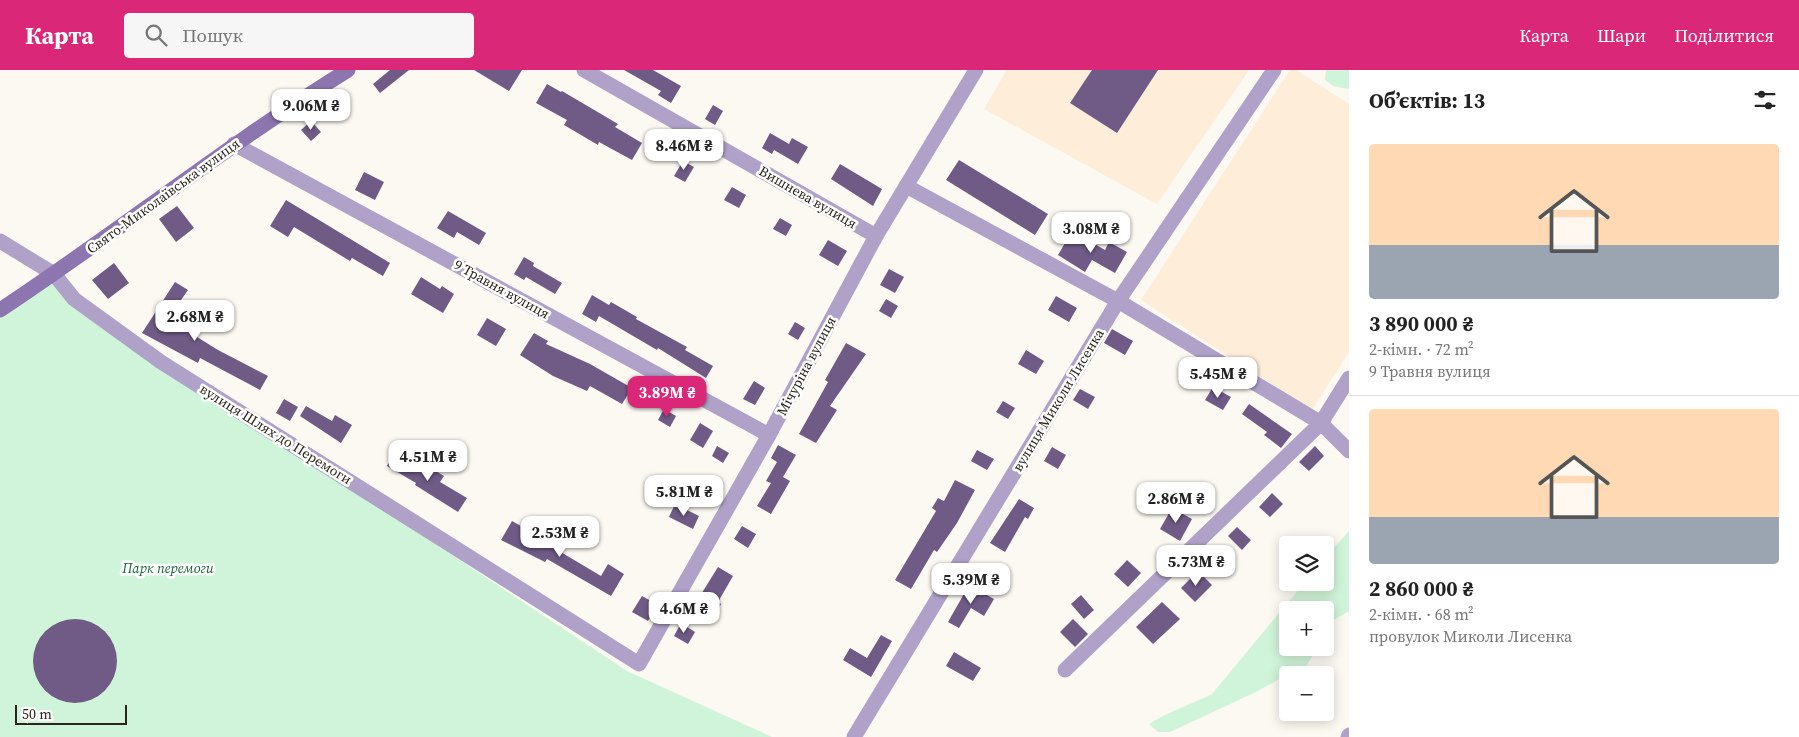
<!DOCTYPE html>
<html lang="uk">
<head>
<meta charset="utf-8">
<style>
	body { margin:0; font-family:"Source Serif 4",serif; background:#f6f6f6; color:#222; height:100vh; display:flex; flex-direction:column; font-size:19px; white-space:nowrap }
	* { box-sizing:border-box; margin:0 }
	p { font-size:16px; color:#767676 }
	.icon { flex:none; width:28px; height:28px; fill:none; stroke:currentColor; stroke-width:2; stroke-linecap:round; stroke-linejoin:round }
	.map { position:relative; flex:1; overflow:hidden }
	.drawer { display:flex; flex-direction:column; background:#fff; width:450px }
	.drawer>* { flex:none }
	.fabs { position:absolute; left:1279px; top:466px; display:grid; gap:10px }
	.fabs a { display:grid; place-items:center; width:55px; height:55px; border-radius:5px; background:#fff; box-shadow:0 2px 12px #0003; font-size:25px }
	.scale { position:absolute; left:15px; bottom:12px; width:112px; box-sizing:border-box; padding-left:5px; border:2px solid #2c241a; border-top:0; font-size:14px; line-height:18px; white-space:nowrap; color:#2c241a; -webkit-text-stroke:4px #fff; paint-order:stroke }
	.price { position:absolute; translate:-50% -42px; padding:0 11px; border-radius:10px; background:#fff; color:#222; font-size:16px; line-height:32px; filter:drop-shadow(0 1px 2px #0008) }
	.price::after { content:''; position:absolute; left:50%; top:30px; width:15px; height:11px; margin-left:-8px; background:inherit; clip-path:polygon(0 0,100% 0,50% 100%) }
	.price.on { background:#db2777; color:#fff }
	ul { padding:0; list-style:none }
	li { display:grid; align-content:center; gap:10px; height:265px; padding:0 20px }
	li+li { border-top:1px solid #e0e0e0 }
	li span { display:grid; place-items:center; height:155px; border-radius:5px; color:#555 }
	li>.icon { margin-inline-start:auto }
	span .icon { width:90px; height:90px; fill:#fffc; stroke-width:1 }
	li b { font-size:21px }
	h2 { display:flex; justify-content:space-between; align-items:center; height:60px; padding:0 20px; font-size:21px }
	header { display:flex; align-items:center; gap:30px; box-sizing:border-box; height:70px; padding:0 25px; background:#db2777; color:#fff }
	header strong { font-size:24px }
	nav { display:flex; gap:28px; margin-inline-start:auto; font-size:18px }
	.search { width:350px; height:45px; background:#f6f6f6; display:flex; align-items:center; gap:12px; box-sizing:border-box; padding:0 18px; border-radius:5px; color:#767676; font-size:19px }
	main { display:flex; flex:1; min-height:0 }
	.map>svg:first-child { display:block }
	.built { fill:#fdedd9 }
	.green { fill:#d0f4d9 }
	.building { fill:#705b87 }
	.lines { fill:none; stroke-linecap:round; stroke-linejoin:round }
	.street { stroke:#b0a1c9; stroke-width:15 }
	.secondary { stroke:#8d76b0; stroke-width:15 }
	.labels { text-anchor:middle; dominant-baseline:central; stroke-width:5; stroke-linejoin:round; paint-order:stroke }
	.street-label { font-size:14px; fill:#2c241a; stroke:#fff }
	.park-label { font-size:14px; font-style:italic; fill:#196437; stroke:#fff }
</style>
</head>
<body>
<header>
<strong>Карта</strong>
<div class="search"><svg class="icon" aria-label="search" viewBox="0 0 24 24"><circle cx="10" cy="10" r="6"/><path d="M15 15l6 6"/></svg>Пошук</div>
<nav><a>Карта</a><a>Шари</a><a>Поділитися</a></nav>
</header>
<main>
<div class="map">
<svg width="1349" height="667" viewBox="0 0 1349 667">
	<rect width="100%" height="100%" fill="#fcf8f2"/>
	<g class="built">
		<path d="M1007,0h242l-92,134 -173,-95z"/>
		<path d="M1290,0h6l53,34v248l-37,58 -171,-110z"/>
	</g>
	<g class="green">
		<path d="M1326,0h23v19l-16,-3 -8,-6z"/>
		<path d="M54,204l107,88 466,309 145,66h-772v-427z"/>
		<path d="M1349,461v80l-19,11 -5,10v-22h-37v38h29l-10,17 -8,7 -11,2 -32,18 -86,40h-12l-9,-8c20,-13 41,-19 63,-30l92,-111 21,-1v-24z"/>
	</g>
	<g class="building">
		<path d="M390,0h19l-29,23 -7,-9z"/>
		<path d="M474,0h48l-13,21z"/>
		<path d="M624,0h29l28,16 -10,17 -13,-8 3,-4z"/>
		<path d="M1092,0h66l-41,63 -47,-30z"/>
		<path d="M547,14l14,8 1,-1 56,33 -3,3 27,16 -10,17 -33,-18 -1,3 -34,-20 3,-5 -31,-17z"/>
		<path d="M713,35l10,6 -8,14 -10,-6z"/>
		<path d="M311,51l10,11 -10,9 -10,-11z"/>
		<path d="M770,63l19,11 3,-6 16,9 -10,17 -24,-14 -2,4 -10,-6z"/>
		<path d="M959,90l89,54 -13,21 -89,-55z"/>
		<path d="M683,91l11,6 -9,15 -11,-6z"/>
		<path d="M840,94l42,25 -9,17 -42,-27z"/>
		<path d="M364,102l20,10 -9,18 -20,-10z"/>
		<path d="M732,117l14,8 -7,13 -15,-8z"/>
		<path d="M286,130l104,63 -7,13 -31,-18 -2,3 -56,-34 -6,10 -18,-11z"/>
		<path d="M177,136l17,22 -18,14 -17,-23z"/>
		<path d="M448,141l38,22 -7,12 -22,-13 -3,6 -17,-10z"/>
		<path d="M780,148l12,7 -6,11 -13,-7z"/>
		<path d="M1072,161l33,19 4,-8 18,10 -12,21 -23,-13 -7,12 -27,-17z"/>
		<path d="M828,170l19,11 -9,15 -19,-11z"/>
		<path d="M524,187l10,6 -1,3 29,17 -7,11 -29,-17 -2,3 -10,-6z"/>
		<path d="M114,193l15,20 -21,16 -16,-19z"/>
		<path d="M889,199l15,8 -9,16 -15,-8z"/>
		<path d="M421,207l19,12 2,-3 12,8 -11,19 -32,-19z"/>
		<path d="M175,212l13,8 -20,29 50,31 50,26 -8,14 -60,-32 -2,5 -56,-30z"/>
		<path d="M592,225l17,10 2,-3 26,15 -1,2 51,28 -2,3 28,16 -7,12 -48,-30 -1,2 -58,-34 -3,6 -14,-8z"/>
		<path d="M1056,226l21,12 -8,14 -21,-12z"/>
		<path d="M886,229l12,7 -7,12 -12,-7z"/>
		<path d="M487,248l19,11 -10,17 -19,-11z"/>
		<path d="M795,252l10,6 -7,12 -10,-6z"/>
		<path d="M1112,259l21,12 -8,14 -21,-12z"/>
		<path d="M534,263l14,8 -2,3 44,20 42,24 -10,16 -32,-18 -3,5 -34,-15 -33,-21z"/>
		<path d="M846,273l20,11 -36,52 7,4 -21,33 -17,-9 29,-52 -3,-2z"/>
		<path d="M1026,280l18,11 -8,13 -18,-10z"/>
		<path d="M754,311l11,7 -10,17 -12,-6z"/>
		<path d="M1213,317l18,10 -8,13 -18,-10z"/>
		<path d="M1080,319l15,8 -7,12 -15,-9z"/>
		<path d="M284,329l14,8 -8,14 -14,-8z"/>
		<path d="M1003,331l12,7 -7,11 -12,-7z"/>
		<path d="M1249,334l43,30 -11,14 -17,-13 3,-3 -25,-18z"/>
		<path d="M306,336l26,15 3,-6 17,10 -11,18 -41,-27z"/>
		<path d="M664,339l12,7 -6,11 -12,-7z"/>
		<path d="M700,353l13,8 -10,17 -13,-8z"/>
		<path d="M778,375l18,10 -13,22 7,4 -19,33 -14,-8 14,-23 -5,-2 11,-19 -6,-4z"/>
		<path d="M717,376l12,7 -6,10 -11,-7z"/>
		<path d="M1315,376l9,10 -15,15 -10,-9z"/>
		<path d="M1052,377l14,8 -8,14 -14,-8z"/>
		<path d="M977,380l17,9 -7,11 -16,-9z"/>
		<path d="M394,384l29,17 3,-6 18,11 -4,6 27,16 -9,14 -43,-27 1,-2 -29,-17z"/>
		<path d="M955,410l20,10 -18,33 -20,29 -3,-2 -23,39 -16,-9 41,-69 -4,-3 6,-10 6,3z"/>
		<path d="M1272,423l11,11 -13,13 -11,-10z"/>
		<path d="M1019,429l15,9 -6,11 -3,-2 -20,35 -15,-9z"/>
		<path d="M675,434l24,12 -6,13 -24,-12z"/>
		<path d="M1172,438l20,11 -12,22 -20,-12z"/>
		<path d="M512,451l43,24 -1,3 47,28 7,-12 16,10 -13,22 -64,-37 -2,3 -44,-22z"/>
		<path d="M742,456l14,8 -8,14 -14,-9z"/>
		<path d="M1237,457l14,13 -9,10 -14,-14z"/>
		<path d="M1127,490l14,13 -13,14 -14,-13z"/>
		<path d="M718,497l15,9 -15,26 3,2 -6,11 -20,-11z"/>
		<path d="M1198,501l14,14 -17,17 -14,-14z"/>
		<path d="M969,515l25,14 -10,17 -13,-8 -12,20 -11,-6z"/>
		<path d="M1081,525l13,15 -10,9 -13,-15z"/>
		<path d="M642,526l16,9 -10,16 -16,-9z"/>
		<path d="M1162,532l18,17 -27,25 -17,-17z"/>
		<path d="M1073,549l15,15 -13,13 -15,-15z"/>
		<circle cx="75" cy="591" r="42"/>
		<path d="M681,553l14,9 -7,12 -14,-8z"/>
		<path d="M881,565l11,6 -21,36 -28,-17 7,-12 17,10z"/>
		<path d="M954,582l27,16 -8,13 -27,-15z"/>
	</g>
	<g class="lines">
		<g class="street">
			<path d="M584,0l292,166"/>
			<path d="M234,74l535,291"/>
			<path d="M906,116l212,115 203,122 28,28"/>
			<path d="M0,171l54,33 20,25 87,63 478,302 130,-229 107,-199 100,-166"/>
			<path d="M1065,600l256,-247 28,-45"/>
			<path d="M854,667l264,-436 156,-231"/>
			<path d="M1348,667l1,-2"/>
		</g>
		<path class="secondary" d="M0,240c118,-78 228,-166 348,-240"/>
	</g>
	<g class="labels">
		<g class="street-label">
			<text transform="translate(163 126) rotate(-36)">Свято-Миколаївська вулиця</text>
			<text transform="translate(808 127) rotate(30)">Вишнева вулиця</text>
			<text transform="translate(502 219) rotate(29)">9 Травня вулиця</text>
			<text transform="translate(806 296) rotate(-62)">Мічуріна вулиця</text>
			<text transform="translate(1058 330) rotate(-59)">вулиця Миколи Лисенка</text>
			<text transform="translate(276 364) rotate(32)">вулиця Шлях до Перемоги</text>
		</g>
		<g class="park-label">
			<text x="168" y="498">Парк перемоги</text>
		</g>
	</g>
</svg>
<div class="fabs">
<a><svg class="icon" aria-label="layers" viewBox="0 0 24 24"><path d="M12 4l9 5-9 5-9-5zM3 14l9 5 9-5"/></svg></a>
<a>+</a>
<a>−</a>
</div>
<div class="scale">50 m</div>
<b class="price" style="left:311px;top:61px">9.06M ₴</b>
<b class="price" style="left:684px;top:101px">8.46M ₴</b>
<b class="price" style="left:1091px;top:184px">3.08M ₴</b>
<b class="price" style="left:195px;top:272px">2.68M ₴</b>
<b class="price" style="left:1218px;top:329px">5.45M ₴</b>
<b class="price on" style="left:667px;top:348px">3.89M ₴</b>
<b class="price" style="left:428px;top:412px">4.51M ₴</b>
<b class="price" style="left:684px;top:447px">5.81M ₴</b>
<b class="price" style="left:1176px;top:454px">2.86M ₴</b>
<b class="price" style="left:560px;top:488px">2.53M ₴</b>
<b class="price" style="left:1196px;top:517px">5.73M ₴</b>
<b class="price" style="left:971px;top:535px">5.39M ₴</b>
<b class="price" style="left:684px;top:564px">4.6M ₴</b>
</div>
<section class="drawer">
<h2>Об’єктів: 13<svg class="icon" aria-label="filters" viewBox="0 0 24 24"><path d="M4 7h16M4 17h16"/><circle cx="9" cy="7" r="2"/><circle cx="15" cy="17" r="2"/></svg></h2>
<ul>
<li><span style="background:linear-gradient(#ffd9b3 65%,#9aa5b1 0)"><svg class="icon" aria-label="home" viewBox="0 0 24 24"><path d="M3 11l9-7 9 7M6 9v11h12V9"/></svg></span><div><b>3 890 000 ₴</b><p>2-кімн. · 72 m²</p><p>9 Травня вулиця</p></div></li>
<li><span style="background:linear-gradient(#ffd9b3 70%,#9aa5b1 0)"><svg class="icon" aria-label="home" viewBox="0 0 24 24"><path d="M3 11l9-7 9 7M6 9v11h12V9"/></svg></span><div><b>2 860 000 ₴</b><p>2-кімн. · 68 m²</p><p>провулок Миколи Лисенка</p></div></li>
</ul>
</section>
</main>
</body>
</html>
